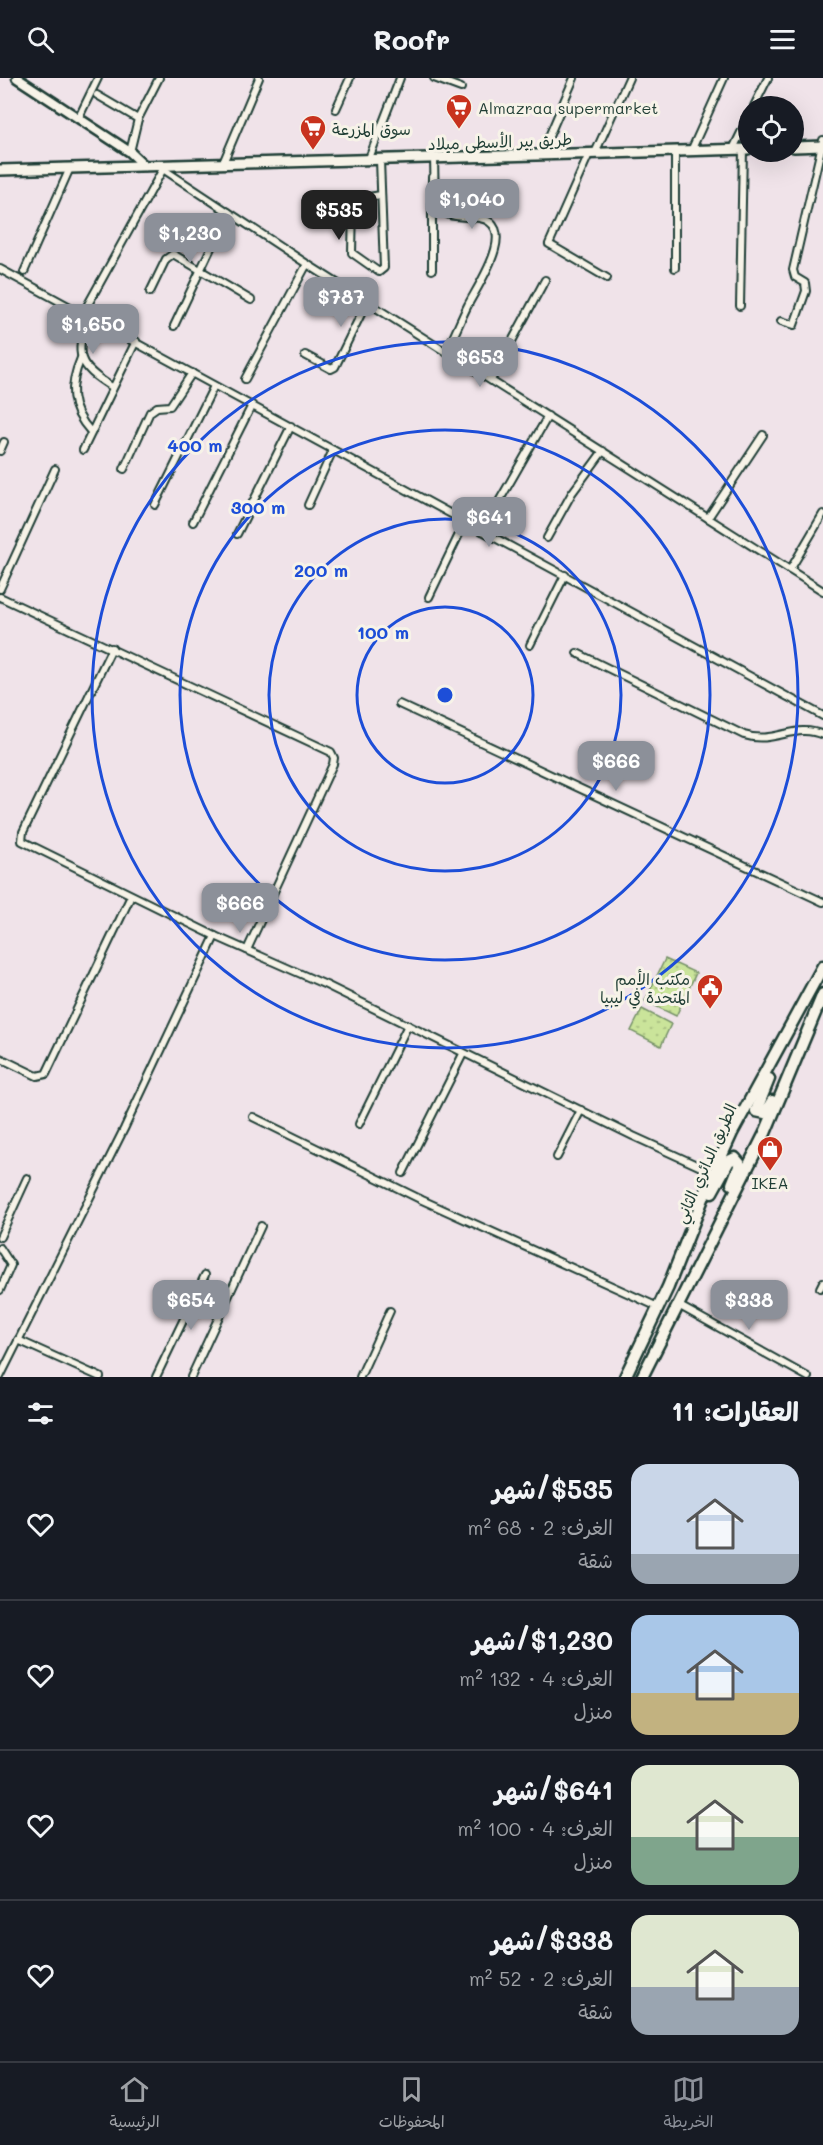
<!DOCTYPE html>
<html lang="ar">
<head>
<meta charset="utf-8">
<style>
	body { margin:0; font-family:Mali,"Playpen Sans Arabic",sans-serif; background:#20242c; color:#f1f3f6; direction:rtl; height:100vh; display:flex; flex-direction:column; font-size:22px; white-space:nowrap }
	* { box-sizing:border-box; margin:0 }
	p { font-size:20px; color:#9ea1a6 }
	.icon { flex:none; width:33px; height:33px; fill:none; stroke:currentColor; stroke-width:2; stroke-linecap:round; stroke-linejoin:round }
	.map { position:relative; height:1299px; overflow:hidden; direction:ltr }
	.drawer { display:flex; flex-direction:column; background:#171b24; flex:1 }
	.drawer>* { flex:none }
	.controls { position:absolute; left:738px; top:18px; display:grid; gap:12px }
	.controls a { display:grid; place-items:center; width:66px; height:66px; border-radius:50%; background:#171b24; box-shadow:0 6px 24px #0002; font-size:30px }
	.price { position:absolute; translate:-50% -51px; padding:0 14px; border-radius:12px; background:#8c9099; color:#fff; font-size:20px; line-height:39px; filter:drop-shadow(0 2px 3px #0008) }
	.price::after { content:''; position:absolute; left:50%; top:36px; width:18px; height:14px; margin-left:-9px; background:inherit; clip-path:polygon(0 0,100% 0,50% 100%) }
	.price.current { background:#222; color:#fff }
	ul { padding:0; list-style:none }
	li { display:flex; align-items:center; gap:18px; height:150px; padding:0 24px }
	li+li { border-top:2px solid #363941 }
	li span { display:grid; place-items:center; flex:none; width:168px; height:120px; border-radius:18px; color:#555 }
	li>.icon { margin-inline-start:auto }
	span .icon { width:72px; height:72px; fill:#fffc; stroke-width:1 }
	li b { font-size:26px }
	h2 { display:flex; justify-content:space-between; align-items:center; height:72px; padding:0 24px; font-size:26px }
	header { display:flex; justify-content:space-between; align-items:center; height:78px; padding:0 24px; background:#171b24; font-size:27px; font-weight:800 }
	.menu { display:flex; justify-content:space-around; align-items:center; height:84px; border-top:2px solid #363941; background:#171b24; font-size:16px; color:#9ea1a6 }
	.menu a { display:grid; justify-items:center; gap:3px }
	.menu .current { color:#8c9099 }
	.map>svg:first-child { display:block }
	.garden { fill:url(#garden-dots); stroke:#749067; stroke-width:1.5 }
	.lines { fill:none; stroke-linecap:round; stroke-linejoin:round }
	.minor-casing { stroke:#1f3d34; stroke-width:10 }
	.secondary-casing { stroke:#1f3d34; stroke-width:13 }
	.primary-casing { stroke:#1f3d34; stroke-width:14 }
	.trunk-casing { stroke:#1f3d34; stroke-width:15 }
	.minor { stroke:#f7f3e8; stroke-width:6 }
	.secondary { stroke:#f7f3e8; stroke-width:8 }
	.primary { stroke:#f7f3e8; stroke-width:9 }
	.trunk { stroke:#f7f3e8; stroke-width:10 }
	.ring { fill:none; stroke:#1d4ed8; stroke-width:3 }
	.labels { text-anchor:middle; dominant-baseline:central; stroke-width:6; stroke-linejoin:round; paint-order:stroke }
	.poi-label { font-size:16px; fill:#1f3d34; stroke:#f7f3e8; text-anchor:start }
	.street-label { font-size:16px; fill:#1f3d34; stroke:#f7f3e8 }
	.centre { fill:#1d4ed8; stroke:#f7f3e8; stroke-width:3 }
	.ring-label { font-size:18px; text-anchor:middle; font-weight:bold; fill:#1d4ed8; stroke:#f7f3e8; stroke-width:6; stroke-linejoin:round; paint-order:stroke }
</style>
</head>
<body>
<header><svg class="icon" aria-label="menu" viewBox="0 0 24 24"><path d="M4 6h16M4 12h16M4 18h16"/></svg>Roofr<svg class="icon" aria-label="search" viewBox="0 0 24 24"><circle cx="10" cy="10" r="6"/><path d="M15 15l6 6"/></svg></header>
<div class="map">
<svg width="823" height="1299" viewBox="0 0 823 1299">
	<defs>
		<pattern id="garden-dots" width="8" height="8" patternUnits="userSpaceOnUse" patternTransform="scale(1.5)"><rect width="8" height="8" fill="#cae49a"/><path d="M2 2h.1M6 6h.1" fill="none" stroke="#adc485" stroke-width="1.8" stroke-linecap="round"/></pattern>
	</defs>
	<rect width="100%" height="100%" fill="#f0e3e9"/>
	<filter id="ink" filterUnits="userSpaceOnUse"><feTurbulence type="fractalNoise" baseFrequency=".0167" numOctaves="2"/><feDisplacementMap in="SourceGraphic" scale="12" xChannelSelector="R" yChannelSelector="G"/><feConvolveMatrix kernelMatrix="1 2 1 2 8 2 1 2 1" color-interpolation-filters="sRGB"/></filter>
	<g filter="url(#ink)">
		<g class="garden">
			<path d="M665,881l31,14 -20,43 -31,-15z"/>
			<path d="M642,931l29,15 -10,22 -30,-15z"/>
		</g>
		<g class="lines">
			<g class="minor-casing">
				<g id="minor">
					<path d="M434,0l27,10"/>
					<path d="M97,17l41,24"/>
					<path d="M754,28l14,-28"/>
					<path d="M336,31l14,-31"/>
					<path d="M79,39l19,-39"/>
					<path d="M733,71l15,-31"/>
					<path d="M675,73v117"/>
					<path d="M691,73l33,-73"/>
					<path d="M130,74l8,-33 21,-41"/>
					<path d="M595,75l34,-75"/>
					<path d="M589,76l-40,90 58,34"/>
					<path d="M541,77l33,-77"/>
					<path d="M434,80l1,45c11,18 27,12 45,15 40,8 -3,69 -12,87 -8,16 -14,32 -22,47"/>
					<path d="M380,82l4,108 -5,4 -27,-19 1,-48 3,-6 25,-4"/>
					<path d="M368,83l32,-83"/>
					<path d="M223,85l36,-85"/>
					<path d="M161,87l2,4 144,95 516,327"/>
					<path d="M0,191l823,447"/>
					<path d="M432,192v-93"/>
					<path d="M24,194l46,-104"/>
					<path d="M150,214l16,-33 7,-5 78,46"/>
					<path d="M740,228l3,-157"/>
					<path d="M86,230l77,-139"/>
					<path d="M88,239c-14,38 -10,49 24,70"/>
					<path d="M781,243l13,4 12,-34 -1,-8 -10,-6 -2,-7 30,-130"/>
					<path d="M174,248l54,-114"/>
					<path d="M305,277l26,14 4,-2 32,-65"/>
					<path d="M81,280c-12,28 -12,50 10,74"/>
					<path d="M245,301l62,-115"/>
					<path d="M491,302l54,-100"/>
					<path d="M83,372l53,-109"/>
					<path d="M0,373l4,-9"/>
					<path d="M124,391l26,-57 7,-5 13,-1 22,-33"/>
					<path d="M155,427l59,-119"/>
					<path d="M308,427l25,-55"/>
					<path d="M708,440l55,-83"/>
					<path d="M193,444l59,-117"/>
					<path d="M482,453l66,-115"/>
					<path d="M237,456l54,-108"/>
					<path d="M547,460l25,-45 31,-42"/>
					<path d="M790,492l33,-56"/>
					<path d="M0,511l55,-120"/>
					<path d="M0,519l331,155 3,6 -1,6 -86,186"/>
					<path d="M429,519l36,-75"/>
					<path d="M530,567l35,-70"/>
					<path d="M112,570l-89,184 -1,9 193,95"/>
					<path d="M577,575l167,82c31,10 51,-13 79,0"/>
					<path d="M399,626l424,198"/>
					<path d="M0,980l37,18 9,-2 85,-178"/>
					<path d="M253,1039l169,83 236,107"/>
					<path d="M359,1046l49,-99"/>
					<path d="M557,1079l24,-47"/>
					<path d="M403,1095l60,-119"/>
					<path d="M0,1159l27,-59"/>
					<path d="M0,1170l11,17 -11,25"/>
					<path d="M820,1210l3,-6"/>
					<path d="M678,1227l130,72"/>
					<path d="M18,1262l82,37"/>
					<path d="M0,1299l124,-248 91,-193 111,49 307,151 81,37"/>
					<path d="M156,1299l49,-102"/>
					<path d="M191,1299l70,-151"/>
					<path d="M360,1299l30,-66"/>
				</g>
			</g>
			<g class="secondary-casing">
				<path id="secondary" d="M17,0l113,74 15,14"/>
			</g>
			<g class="primary-casing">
				<g id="primary">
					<path d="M794,69l29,-1"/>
					<path d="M0,92l748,-21"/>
				</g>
			</g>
			<g class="trunk-casing">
				<g id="trunk">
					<path d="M769,1001l-13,32 9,2 7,-12"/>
					<path d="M712,1114l17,-31 6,-3 5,6 -8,20"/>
					<path d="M625,1299l43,-90 40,-101 24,-53 91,-167"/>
					<path d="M642,1299l123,-244 58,-139"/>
				</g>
			</g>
			<use href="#minor" class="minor"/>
			<use href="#secondary" class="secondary"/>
			<use href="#primary" class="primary"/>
			<use href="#trunk" class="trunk"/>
		</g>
	</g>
	<g class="ring">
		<circle cx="445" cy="617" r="88"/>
		<circle cx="445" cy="617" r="176"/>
		<circle cx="445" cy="617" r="265"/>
		<circle cx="445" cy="617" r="353"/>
	</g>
	<defs>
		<g id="supermarket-pin" transform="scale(1.35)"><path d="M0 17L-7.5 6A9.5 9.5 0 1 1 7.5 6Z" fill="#c8321e" stroke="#f7f3e8"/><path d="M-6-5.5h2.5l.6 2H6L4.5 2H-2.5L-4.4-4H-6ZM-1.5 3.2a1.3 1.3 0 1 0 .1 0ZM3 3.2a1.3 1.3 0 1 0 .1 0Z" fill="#fff"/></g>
		<g id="civic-pin" transform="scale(1.35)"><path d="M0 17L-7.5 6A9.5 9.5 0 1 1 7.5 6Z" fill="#c8321e" stroke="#f7f3e8"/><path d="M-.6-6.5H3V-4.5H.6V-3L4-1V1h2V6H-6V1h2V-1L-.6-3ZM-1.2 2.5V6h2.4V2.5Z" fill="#fff"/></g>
		<g id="shop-pin" transform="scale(1.35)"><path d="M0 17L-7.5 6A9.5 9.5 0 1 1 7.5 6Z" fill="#c8321e" stroke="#f7f3e8"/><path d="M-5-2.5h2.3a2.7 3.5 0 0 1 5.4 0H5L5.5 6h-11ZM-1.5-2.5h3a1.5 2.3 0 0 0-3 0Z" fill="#fff"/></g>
	</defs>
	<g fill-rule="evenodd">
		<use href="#supermarket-pin" x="459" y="29"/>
		<use href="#supermarket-pin" x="313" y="50"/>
		<use href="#civic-pin" x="710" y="909"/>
		<use href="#shop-pin" x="770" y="1071"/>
	</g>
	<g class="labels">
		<g class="poi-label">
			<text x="478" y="29">Almazraa supermarket</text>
			<text x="332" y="50">سوق المزرعة</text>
			<text x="690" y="900" text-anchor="end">مكتب الأمم<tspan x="690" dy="18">المتحدة في ليبيا</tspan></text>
			<text x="770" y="1104" text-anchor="middle">IKEA</text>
		</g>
		<g class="street-label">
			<text transform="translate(500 63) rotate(-2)">طريق بير الأسطى ميلاد</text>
			<text transform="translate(705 1085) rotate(-66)">الطريق الدائري الثاني</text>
		</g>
	</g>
	<circle cx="445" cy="617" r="9" class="centre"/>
	<g class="ring-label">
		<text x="195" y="374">400 m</text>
		<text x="258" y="436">300 m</text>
		<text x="321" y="499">200 m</text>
		<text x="383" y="561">100 m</text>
	</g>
</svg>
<div class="controls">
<a><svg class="icon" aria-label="locate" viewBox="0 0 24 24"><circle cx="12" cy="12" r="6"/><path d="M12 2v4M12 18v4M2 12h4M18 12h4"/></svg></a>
</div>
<b class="price" style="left:472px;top:152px">$1,040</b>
<b class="price current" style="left:339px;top:163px">$535</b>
<b class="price" style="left:190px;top:186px">$1,230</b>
<b class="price" style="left:341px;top:250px">$787</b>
<b class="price" style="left:93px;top:277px">$1,650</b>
<b class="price" style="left:480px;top:310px">$653</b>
<b class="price" style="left:489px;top:470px">$641</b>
<b class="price" style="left:616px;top:714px">$666</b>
<b class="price" style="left:240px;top:856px">$666</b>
<b class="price" style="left:191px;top:1253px">$654</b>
<b class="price" style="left:749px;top:1253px">$338</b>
</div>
<section class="drawer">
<h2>العقارات: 11<svg class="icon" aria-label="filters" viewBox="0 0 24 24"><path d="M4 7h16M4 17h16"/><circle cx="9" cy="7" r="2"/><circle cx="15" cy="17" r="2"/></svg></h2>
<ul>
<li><span style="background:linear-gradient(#c9d6e8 75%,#9aa5b1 0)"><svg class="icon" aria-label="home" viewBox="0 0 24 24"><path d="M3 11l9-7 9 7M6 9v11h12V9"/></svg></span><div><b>$535/شهر</b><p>الغرف: 2 · 68 m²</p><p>شقة</p></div><svg class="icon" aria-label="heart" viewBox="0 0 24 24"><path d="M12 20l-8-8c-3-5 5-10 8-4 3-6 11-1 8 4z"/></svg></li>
<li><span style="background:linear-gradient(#a9c7e8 65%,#c2b280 0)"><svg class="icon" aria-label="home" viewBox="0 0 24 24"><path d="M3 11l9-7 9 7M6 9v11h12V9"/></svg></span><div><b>$1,230/شهر</b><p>الغرف: 4 · 132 m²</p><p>منزل</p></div><svg class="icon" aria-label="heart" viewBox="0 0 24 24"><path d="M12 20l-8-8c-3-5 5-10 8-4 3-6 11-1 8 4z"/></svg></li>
<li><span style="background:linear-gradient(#dfe7d0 60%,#7fa58c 0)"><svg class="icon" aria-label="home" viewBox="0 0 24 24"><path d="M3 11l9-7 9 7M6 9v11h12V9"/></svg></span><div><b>$641/شهر</b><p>الغرف: 4 · 100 m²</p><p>منزل</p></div><svg class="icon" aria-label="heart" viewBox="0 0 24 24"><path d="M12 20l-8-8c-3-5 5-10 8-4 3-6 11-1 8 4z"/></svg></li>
<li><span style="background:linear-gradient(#dfe7d0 60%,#9aa5b1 0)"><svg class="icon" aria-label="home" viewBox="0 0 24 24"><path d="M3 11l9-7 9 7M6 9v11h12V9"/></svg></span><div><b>$338/شهر</b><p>الغرف: 2 · 52 m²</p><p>شقة</p></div><svg class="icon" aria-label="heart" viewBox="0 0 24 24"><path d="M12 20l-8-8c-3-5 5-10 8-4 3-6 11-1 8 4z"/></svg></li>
</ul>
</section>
<nav class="menu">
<a class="current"><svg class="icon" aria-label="map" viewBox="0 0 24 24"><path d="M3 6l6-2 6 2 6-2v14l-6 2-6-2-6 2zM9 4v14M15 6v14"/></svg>الخريطة</a>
<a><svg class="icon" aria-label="saved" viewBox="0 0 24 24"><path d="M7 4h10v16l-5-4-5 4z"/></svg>المحفوظات</a>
<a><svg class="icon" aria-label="home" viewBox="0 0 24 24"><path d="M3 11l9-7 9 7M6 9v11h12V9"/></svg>الرئيسية</a>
</nav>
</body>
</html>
